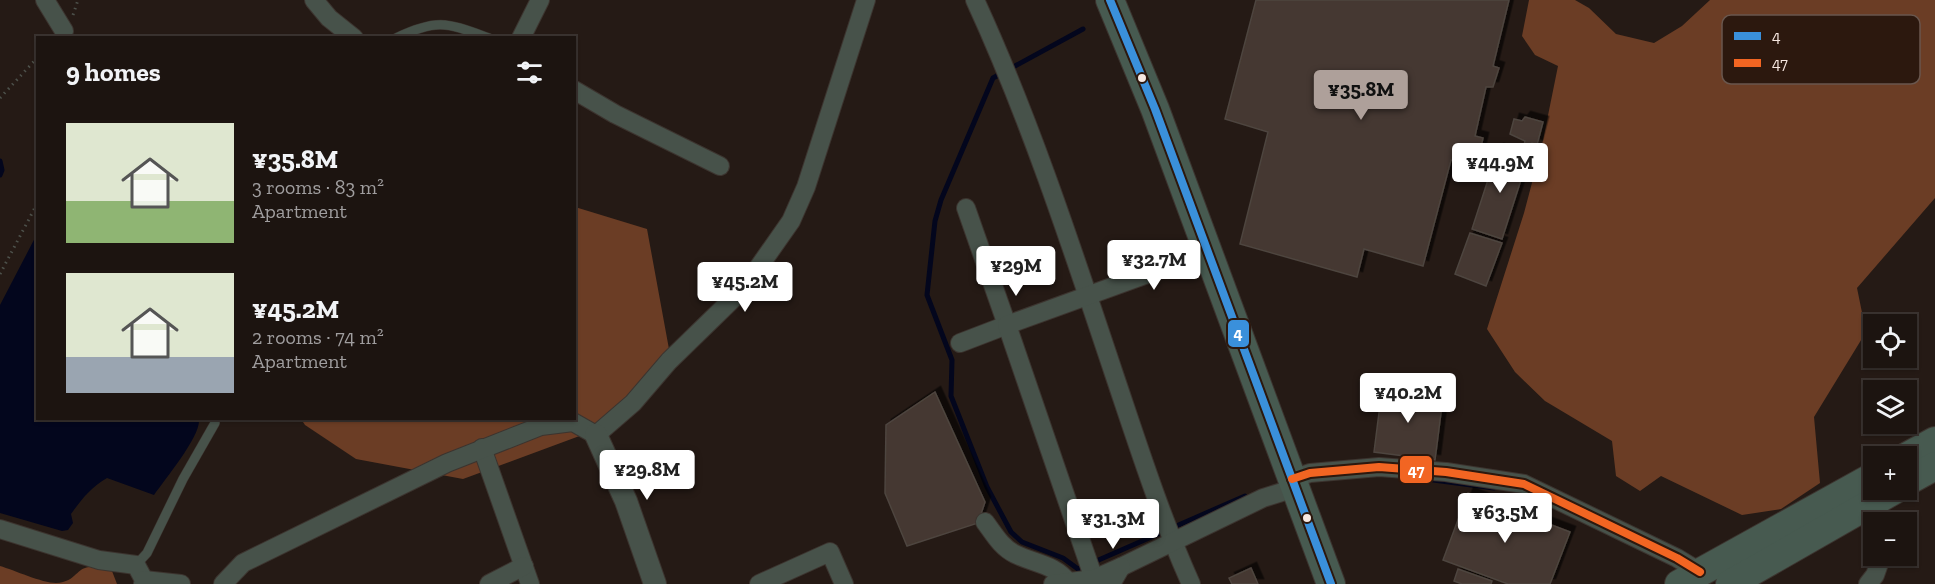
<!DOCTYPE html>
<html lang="en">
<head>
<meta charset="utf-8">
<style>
	body { margin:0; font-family:"Zilla Slab",serif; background:#29211e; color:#f1f3f6; height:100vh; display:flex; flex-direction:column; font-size:22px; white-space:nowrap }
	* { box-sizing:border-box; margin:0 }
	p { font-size:20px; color:#a09e9f }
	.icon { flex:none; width:33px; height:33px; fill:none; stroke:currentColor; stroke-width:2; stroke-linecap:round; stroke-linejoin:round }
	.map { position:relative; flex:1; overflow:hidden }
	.side { position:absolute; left:36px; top:36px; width:540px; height:384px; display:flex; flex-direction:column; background:#1c1410; border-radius:0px; box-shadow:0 2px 4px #0004,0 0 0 2px #3a3330 }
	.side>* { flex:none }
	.buttons { position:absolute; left:1863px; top:314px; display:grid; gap:12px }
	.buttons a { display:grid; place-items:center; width:54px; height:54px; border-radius:0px; background:#1c1410; box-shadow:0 2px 4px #0004,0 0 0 2px #3a3330; font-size:30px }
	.price { position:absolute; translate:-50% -51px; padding:0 14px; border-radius:6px; background:#fff; color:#222; font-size:20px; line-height:39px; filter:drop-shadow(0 2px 3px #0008) }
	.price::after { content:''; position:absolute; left:50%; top:36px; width:18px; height:14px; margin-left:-9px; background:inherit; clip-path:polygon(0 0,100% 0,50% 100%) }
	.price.selected { background:#aea09a; color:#111 }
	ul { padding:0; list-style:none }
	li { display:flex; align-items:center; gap:18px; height:150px; padding:0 30px }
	li span { display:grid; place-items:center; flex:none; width:168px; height:120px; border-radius:0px; color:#555 }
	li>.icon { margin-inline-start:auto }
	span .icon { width:72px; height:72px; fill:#fffc; stroke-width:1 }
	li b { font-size:26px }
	h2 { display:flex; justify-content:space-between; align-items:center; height:72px; padding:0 30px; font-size:26px }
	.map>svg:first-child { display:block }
	.forest { fill:#6b3d25 }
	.water { fill:#03061d }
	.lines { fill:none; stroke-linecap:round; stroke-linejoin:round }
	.stream { stroke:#03061d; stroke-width:5 }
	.building { fill:#443830; stroke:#4e453f; stroke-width:1.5; filter:url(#shadow) }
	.service-casing { stroke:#3c342f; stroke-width:10 }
	.minor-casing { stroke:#3c342f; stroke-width:20 }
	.tertiary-casing { stroke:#3c342f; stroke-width:24 }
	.primary-casing { stroke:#3c342f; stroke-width:30 }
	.path { stroke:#4d514b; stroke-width:3; stroke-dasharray:1.5 4.5; stroke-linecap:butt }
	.service { stroke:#47524a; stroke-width:9 }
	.minor { stroke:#47524a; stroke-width:18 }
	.tertiary { stroke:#47524a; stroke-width:22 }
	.primary { stroke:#475a50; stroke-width:28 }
	.bus-1-casing { stroke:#2c180e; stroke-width:12 }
	.bus-2-casing { stroke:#2c180e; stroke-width:12 }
	.bus-1 { stroke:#3a90db; stroke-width:8 }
	.bus-2 { stroke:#f26522; stroke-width:8 }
	.bus-dot { fill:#f7e8e1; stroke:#2c180e; stroke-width:2 }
	.key { fill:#2c180e; stroke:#69564d; stroke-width:1.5 }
	.key-label { font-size:16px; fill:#f7e8e1 }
	.line-badge { stroke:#2c180e; stroke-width:2 }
	.badge-label { font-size:16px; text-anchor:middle; font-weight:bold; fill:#fff }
</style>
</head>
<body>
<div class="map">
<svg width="1935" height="584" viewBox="0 0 1935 584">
	<defs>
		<filter id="shadow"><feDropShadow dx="5.5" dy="-5.5" stdDeviation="0" flood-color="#0009"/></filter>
	</defs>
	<rect width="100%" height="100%" fill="#251a15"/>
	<g class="forest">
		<path d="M1529,0h46l14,8 27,26 38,9 28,-17 28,-26h225v198l-78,90 9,44 -52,85 6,66 -39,26 -39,6 -81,-39 -21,15 -24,-15 -4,-35 -67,-40 -30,-29 -28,-43 37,-116 18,-68 16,-79 -23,-11 -13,-19z"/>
		<path d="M575,207l72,22 22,120 -24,34 -52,48 -130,48 -107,-20 -51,-34 -4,-6 273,-1z"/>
		<path d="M0,566c14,4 42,17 56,17 28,-2 16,-26 56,-12l5,13h-117z"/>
	</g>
	<path class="water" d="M37,234l1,184 161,1c2,17 -34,60 -45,76l-47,-17c-16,9 -26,22 -36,36l2,9 -5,7 -6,1 -62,-18v-208z"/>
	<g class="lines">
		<g class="stream">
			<path d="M1083,29l-90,49 -52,122 -6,21 -8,74 25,65 -1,36 36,91 24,45 11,10 41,16 15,11 167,-73"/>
			<path d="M0,161l2,9 -2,5"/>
			<path d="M1426,479l68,9"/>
		</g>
	</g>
	<g class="building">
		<path d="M1256,0h253l-16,66 6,2 -6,19h-7l-11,49 8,2 -5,22 -9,-2 -2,7 -16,-5 -28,106 -59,-17 -7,28 -117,-33 28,-112 -43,-13z"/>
		<path d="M1525,117l18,5 -6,23 -5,-2 -2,8 -7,-1 2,-9 -15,-7 4,-15 8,2z"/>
		<path d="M1498,149l30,9 -26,81 -30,-10z"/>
		<path d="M1470,233l32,10 -16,43 -31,-12z"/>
		<path d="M1382,389l61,8 -8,63 -61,-8z"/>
		<path d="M935,392l50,110 -7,21 -71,23 -22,-53 1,-68z"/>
		<path d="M1468,493l102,39 -20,52h-42l-65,-24z"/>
		<path d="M1251,568l7,16h-26l-3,-6z"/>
		<path d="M1458,569l34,12 -1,3h-29l-8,-3z"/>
	</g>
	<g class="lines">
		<g class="service-casing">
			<g id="service">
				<path d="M396,38c42,-20 51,-15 93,0"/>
				<path d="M136,565l11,-12 36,-74 32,-56 -1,-5"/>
			</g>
		</g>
		<g class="minor-casing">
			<g id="minor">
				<path d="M45,0l19,31"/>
				<path d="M314,0l15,18 25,20"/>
				<path d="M975,0c54,117 97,248 138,371 24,71 47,144 78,213"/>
				<path d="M521,38l19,-38"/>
				<path d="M574,90l41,24 105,52"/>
				<path d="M960,343l47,-18 -41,-117"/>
				<path d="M482,448l48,136"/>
				<path d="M1292,479l18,-6 69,-6 67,5 78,12 153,74 23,14"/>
				<path d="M1873,492l10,30"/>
				<path d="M985,522c9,12 16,25 30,32 20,10 40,10 54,29"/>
				<path d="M0,529l99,31 37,5 8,15 -1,4"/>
				<path d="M1121,567l142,-69 32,-10"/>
				<path d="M1094,579l-87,-254 201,-73"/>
				<path d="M144,580l37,4"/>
				<path d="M223,584l20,-21 204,-100 94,-37 32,-4 23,13 37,-32 36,-42 75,-73 47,-67 15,-34 60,-187"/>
				<path d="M489,584l35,-18"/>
				<path d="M759,584l71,-32 14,32"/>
				<path d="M1053,584l41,-5 27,-12 -10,17"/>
				<path d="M1868,584l7,-9 7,-20"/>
			</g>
		</g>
		<g class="tertiary-casing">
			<path id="tertiary" d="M596,435l30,66 29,83"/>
		</g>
		<g class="primary-casing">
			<g id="primary">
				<path d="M1110,0l45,109 176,475"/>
				<path d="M1906,457l29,-16"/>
				<path d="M1906,482l29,-16"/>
				<path d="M1679,584l195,-108"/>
				<path d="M1730,584l166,-95"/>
			</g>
		</g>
		<g class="path">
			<path d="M73,15l5,-15"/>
			<path d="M0,98l38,-41"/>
			<path d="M0,274l38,-72"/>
		</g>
		<use href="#service" class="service"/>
		<use href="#minor" class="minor"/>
		<use href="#tertiary" class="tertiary"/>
		<use href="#primary" class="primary"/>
		<g class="bus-1-casing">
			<path id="bus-1" d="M1110,0l45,109 176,475"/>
		</g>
		<g class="bus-2-casing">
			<path id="bus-2" d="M1292,479l18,-6 69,-6 67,5 78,12 153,74 23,14"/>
		</g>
		<use href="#bus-1" class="bus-1"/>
		<use href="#bus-2" class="bus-2"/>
	</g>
	<g class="bus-dot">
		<circle cx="1142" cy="78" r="5"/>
		<circle cx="1307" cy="518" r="5"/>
	</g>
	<rect x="1722" y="15" width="198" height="69" rx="9" class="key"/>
	<rect x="1734" y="32" width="27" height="8" fill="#3a90db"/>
	<rect x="1734" y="59" width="27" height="8" fill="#f26522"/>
	<g class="key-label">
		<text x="1772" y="42">4</text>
		<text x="1772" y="69">47</text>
	</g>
	<g class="line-badge">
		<rect x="1227" y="319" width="23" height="29" rx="6" fill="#3a90db"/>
		<rect x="1399" y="455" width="34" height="29" rx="6" fill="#f26522"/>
	</g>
	<g class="badge-label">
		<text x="1238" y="339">4</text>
		<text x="1416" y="476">47</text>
	</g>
</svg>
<div class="buttons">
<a><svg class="icon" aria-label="locate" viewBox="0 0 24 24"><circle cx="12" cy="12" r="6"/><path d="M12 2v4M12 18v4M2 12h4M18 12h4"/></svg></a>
<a><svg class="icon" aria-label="layers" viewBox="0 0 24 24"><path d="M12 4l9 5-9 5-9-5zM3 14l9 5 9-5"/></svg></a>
<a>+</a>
<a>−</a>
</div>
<b class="price selected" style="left:1361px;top:121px">¥35.8M</b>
<b class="price" style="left:1500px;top:194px">¥44.9M</b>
<b class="price" style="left:1154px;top:291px">¥32.7M</b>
<b class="price" style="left:1016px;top:297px">¥29M</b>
<b class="price" style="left:745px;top:313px">¥45.2M</b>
<b class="price" style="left:1408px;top:424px">¥40.2M</b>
<b class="price" style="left:647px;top:501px">¥29.8M</b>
<b class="price" style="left:1505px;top:544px">¥63.5M</b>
<b class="price" style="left:1113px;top:550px">¥31.3M</b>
<section class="side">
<h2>9 homes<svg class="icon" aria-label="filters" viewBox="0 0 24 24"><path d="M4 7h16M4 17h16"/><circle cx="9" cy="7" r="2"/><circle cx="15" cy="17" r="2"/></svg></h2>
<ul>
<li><span style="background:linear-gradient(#dfe7d0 65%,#8fb573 0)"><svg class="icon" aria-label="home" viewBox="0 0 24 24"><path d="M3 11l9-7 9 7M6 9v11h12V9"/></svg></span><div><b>¥35.8M</b><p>3 rooms · 83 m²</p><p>Apartment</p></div></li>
<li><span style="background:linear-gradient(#dfe7d0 70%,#9aa5b1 0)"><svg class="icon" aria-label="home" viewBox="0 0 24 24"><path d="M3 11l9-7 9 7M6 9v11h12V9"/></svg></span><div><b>¥45.2M</b><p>2 rooms · 74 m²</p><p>Apartment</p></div></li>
</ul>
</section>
</div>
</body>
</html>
